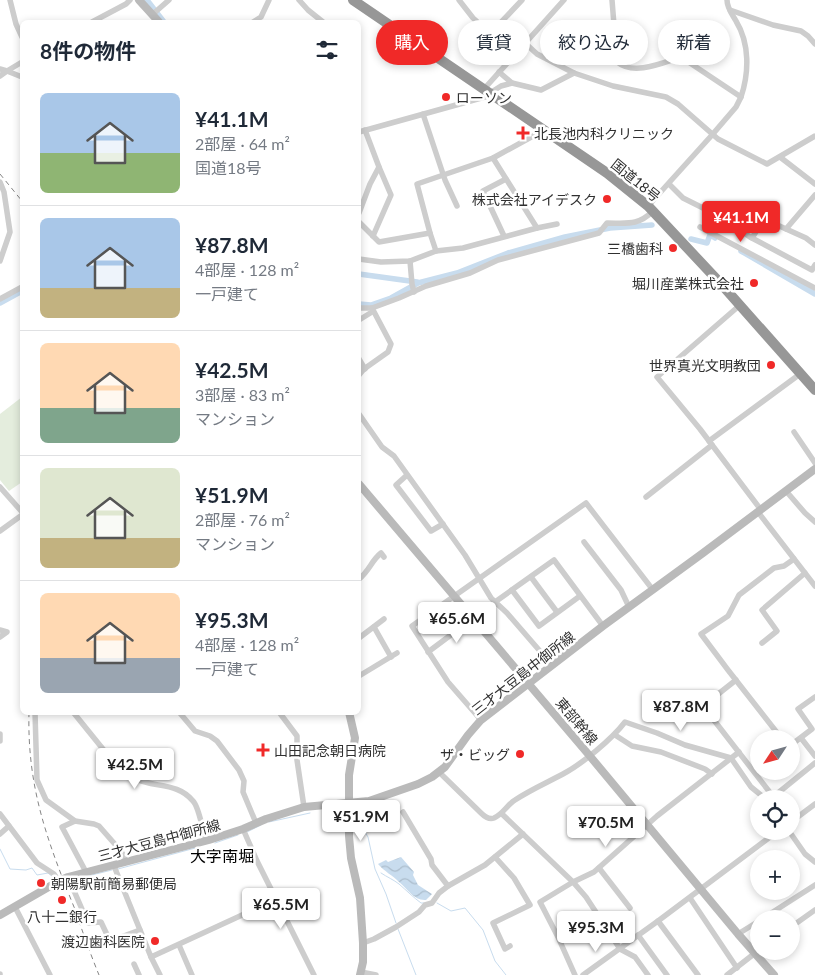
<!DOCTYPE html>
<html lang="ja">
<head>
<meta charset="utf-8">
<style>
	body { margin:0; font-family:Lato,"Noto Sans JP",sans-serif; background:#f2f2f3; color:#1f2937; height:100vh; display:flex; flex-direction:column; font-size:19px; white-space:nowrap }
	* { box-sizing:border-box; margin:0 }
	p { font-size:16px; color:#747a83 }
	.icon { flex:none; width:28px; height:28px; fill:none; stroke:currentColor; stroke-width:2; stroke-linecap:round; stroke-linejoin:round }
	.map { position:relative; flex:1; overflow:hidden }
	.drawer { position:absolute; left:20px; top:20px; width:341px; height:695px; display:flex; flex-direction:column; background:#fff; border-radius:8px; box-shadow:0 2px 8px #0003 }
	.drawer>* { flex:none }
	.top-card { position:absolute; left:376px; top:20px; width:364px; height:45px; display:flex; gap:10px }
	.needle { width:32px; rotate:234deg }
	.fabs { position:absolute; left:750px; top:730px; display:grid; gap:10px }
	.fabs a { display:grid; place-items:center; width:50px; height:50px; border-radius:50%; background:#fff; box-shadow:0 2px 8px #0003; font-size:25px }
	.price { position:absolute; translate:-50% -42px; padding:0 11px; border-radius:5px; background:#fff; color:#222; font-size:16px; line-height:32px; filter:drop-shadow(0 1px 2px #0008) }
	.price::after { content:''; position:absolute; left:50%; top:30px; width:15px; height:11px; margin-left:-8px; background:inherit; clip-path:polygon(0 0,100% 0,50% 100%) }
	.price.active { background:#f02928; color:#fff }
	ul { padding:0; list-style:none }
	li { display:flex; align-items:center; gap:15px; height:125px; padding:0 20px }
	li+li { border-top:1px solid #e0e1e3 }
	li span { display:grid; place-items:center; flex:none; width:140px; height:100px; border-radius:8px; color:#555 }
	li>.icon { margin-inline-start:auto }
	span .icon { width:60px; height:60px; fill:#fffc; stroke-width:1 }
	li b { font-size:21px }
	h2 { display:flex; justify-content:space-between; align-items:center; height:60px; padding:0 20px; font-size:21px }
	.chip { padding:0 18px; border-radius:22px; background:#fff; box-shadow:0 2px 8px #0003; font-size:18px; line-height:45px }
	.chip.active { background:#f02928; color:#fff }
	.map>svg:first-child { display:block }
	.green { fill:#e4eddd }
	.water { fill:url(#water-waves) }
	.lines { fill:none; stroke-linecap:round; stroke-linejoin:round }
	.stream { stroke:#c8dcee; stroke-width:1 }
	.canal { stroke:#c8dcee; stroke-width:5.5 }
	.street { stroke:#cdcdcd; stroke-width:5.5 }
	.secondary { stroke:#bababa; stroke-width:8 }
	.highway { stroke:#979797; stroke-width:10 }
	.rail { stroke:#858585; stroke-width:1; stroke-dasharray:5 4; stroke-linecap:butt }
	.poi-dot { fill:#f02928; stroke:#fff; stroke-width:2 }
	.labels { text-anchor:middle; dominant-baseline:central; stroke-width:5; stroke-linejoin:round; paint-order:stroke }
	.poi-label { font-size:14px; fill:#303030; stroke:#fff; text-anchor:end }
	.street-label { font-size:14px; fill:#303030; stroke:#fff }
	.quarter-label { font-size:16px; fill:#000; stroke:#fff }
</style>
</head>
<body>
<div class="map">
<svg width="815" height="975" viewBox="0 0 815 975">
	<defs>
		<pattern id="water-waves" width="16" height="10" patternUnits="userSpaceOnUse" patternTransform="scale(1.25)"><rect width="16" height="10" fill="#c8dcee"/><path d="M0 5q4-4 8 0t8 0" fill="none" stroke="#acbdcc"/></pattern>
	</defs>
	<rect width="100%" height="100%" fill="#fff"/>
	<path class="green" d="M22,397v85l-13,9 -9,-11v-66z"/>
	<path class="water" d="M401,857l13,15 -1,3 5,10 14,9 -6,6c-12,1 -18,-11 -27,-18 -7,-7 -14,-10 -21,-18l8,-4 2,2z"/>
	<g class="lines">
		<g class="stream">
			<path d="M355,808l8,21 5,8 7,32 11,25 10,29"/>
			<path d="M269,822l41,-9"/>
			<path d="M247,832l14,-7"/>
			<path d="M215,843l23,-8"/>
			<path d="M0,849l10,20 16,1 6,-2 5,7 11,-2 5,4"/>
			<path d="M118,869l81,-22"/>
			<path d="M381,873c6,4 13,7 18,11 8,7 14,13 22,19h3"/>
			<path d="M76,879l36,-9"/>
			<path d="M437,903l14,8 14,-3 18,22 12,31 11,14"/>
			<path d="M398,929l18,46"/>
		</g>
		<g class="canal">
			<path d="M147,0l17,22"/>
			<path d="M691,239l16,4 3,-8 5,3"/>
			<path d="M741,251l74,43"/>
			<path d="M359,274l58,8"/>
			<path d="M0,303l22,-12"/>
			<path d="M359,304l12,1 20,-7 27,-15 39,-10 51,-20 57,-16 45,-9 42,-3"/>
		</g>
		<g class="street">
			<path d="M10,0l6,24 6,13"/>
			<path d="M299,0l9,10 15,12"/>
			<path d="M459,0l14,18 41,37"/>
			<path d="M612,0l5,62c17,14 45,1 64,-5l60,40c8,-24 9,-53 -5,-76 -4,-7 -9,-13 -9,-21"/>
			<path d="M730,10l43,15 28,6 7,5 7,8"/>
			<path d="M153,14l16,-14"/>
			<path d="M92,22l34,-18 4,-4"/>
			<path d="M253,22l8,-5 8,-17"/>
			<path d="M490,34l32,-34"/>
			<path d="M525,43l12,11 37,19"/>
			<path d="M0,69l7,2 -7,5"/>
			<path d="M7,71l15,-9"/>
			<path d="M7,71l15,6"/>
			<path d="M499,72l13,11"/>
			<path d="M484,89l80,-89"/>
			<path d="M490,93l11,-7 11,-3 29,7 33,-17 39,13 53,11 12,7 40,35 49,25 48,-28"/>
			<path d="M423,114l22,66 12,26"/>
			<path d="M359,132l133,-37"/>
			<path d="M780,157l35,27"/>
			<path d="M0,182l4,10 6,40 -10,29"/>
			<path d="M669,184l14,14 40,20 27,19 62,33 3,-5"/>
			<path d="M648,206l64,-71 24,-28 5,-10"/>
			<path d="M359,213l11,-29 9,-17 -14,-37"/>
			<path d="M359,222l20,20 51,-9 6,18"/>
			<path d="M700,227l115,61"/>
			<path d="M537,228l20,-4"/>
			<path d="M786,229l29,-34"/>
			<path d="M430,233l-13,-49 76,-26 51,-28"/>
			<path d="M373,236l18,-41 -12,-28"/>
			<path d="M504,236l-21,-45 23,-12"/>
			<path d="M752,238l12,-19 42,19 9,7"/>
			<path d="M359,259l22,3 29,-1 26,-10 27,-3 74,-20 -44,-70"/>
			<path d="M410,261l2,23 2,8"/>
			<path d="M0,299l22,-12"/>
			<path d="M740,305l-83,72 43,52 61,81"/>
			<path d="M359,308h13l27,-10 27,-12 44,-13 28,-13 101,-27 8,-10c20,0 31,3 46,-12"/>
			<path d="M359,320l13,-8"/>
			<path d="M359,359l6,10"/>
			<path d="M359,375l5,-6 24,-17 3,-8 -19,-36"/>
			<path d="M359,414l23,33 12,9 71,99 26,43 16,15 45,52"/>
			<path d="M794,432l21,31"/>
			<path d="M709,441l91,-67"/>
			<path d="M407,475l-11,10 35,46 12,-7"/>
			<path d="M0,487l22,25"/>
			<path d="M786,491l19,22 10,9"/>
			<path d="M646,497l66,-52"/>
			<path d="M758,512l57,74"/>
			<path d="M0,531l22,-16"/>
			<path d="M584,542l37,48 8,17"/>
			<path d="M531,577l26,35"/>
			<path d="M359,579c11,-9 12,-18 22,-26l3,4"/>
			<path d="M512,590l27,36 41,-30"/>
			<path d="M374,627l17,30"/>
			<path d="M0,630l7,2 -7,5"/>
			<path d="M359,638l25,-19"/>
			<path d="M762,643l15,-12 -15,-21 43,-37"/>
			<path d="M428,652l67,-50 59,-42 49,66"/>
			<path d="M359,676l38,-23"/>
			<path d="M736,680l-33,26 72,93"/>
			<path d="M35,712l2,68 9,20 29,21 19,3 5,2 21,24 8,12"/>
			<path d="M73,712l38,47 3,1c23,36 58,15 79,41 6,6 9,27 12,36l4,3"/>
			<path d="M179,712l16,19 15,5 7,5 22,29 5,11 -1,11 13,31"/>
			<path d="M279,712l18,24v24l7,47"/>
			<path d="M481,720l-33,-38 -36,-56 174,-123 67,87"/>
			<path d="M0,734v7"/>
			<path d="M615,735l17,11 29,6 44,17 7,5"/>
			<path d="M801,738l14,18"/>
			<path d="M782,739l-54,-69 -27,-36 27,-18 11,-21 13,-10 22,-17 10,-2 10,-7"/>
			<path d="M791,745l21,-16 -14,-20 17,-12"/>
			<path d="M440,773l41,40c4,4 8,7 13,5 9,-4 13,-13 21,-18 15,-10 31,-17 48,-26 19,-10 49,-35 62,-52l32,11 28,12 46,13 20,29 15,12"/>
			<path d="M773,797l42,-34"/>
			<path d="M403,812l28,47 1,6 16,21"/>
			<path d="M0,814l37,49 17,11 5,7"/>
			<path d="M502,814l71,68 13,15 34,52 15,8 13,18"/>
			<path d="M75,821l-13,6 24,45"/>
			<path d="M791,822l24,-18"/>
			<path d="M243,829l14,32 57,114"/>
			<path d="M789,831l16,23 10,8"/>
			<path d="M0,834l9,-8"/>
			<path d="M495,857l19,21 16,27 -37,18 12,26 5,-3"/>
			<path d="M114,866l37,91 102,-47 23,-12"/>
			<path d="M599,868l31,40"/>
			<path d="M68,877l20,46 13,-1 9,19 30,-11"/>
			<path d="M690,898l47,70"/>
			<path d="M15,907l35,68"/>
			<path d="M762,919l53,-34"/>
			<path d="M658,921l40,54"/>
			<path d="M791,927l24,-17"/>
			<path d="M738,934l21,-13"/>
			<path d="M638,935l29,40"/>
			<path d="M363,943l11,-4 22,-12 23,-15 6,-7 7,-2 7,-10 9,-7 37,-21 38,-31"/>
			<path d="M179,945l13,30"/>
			<path d="M151,957l9,18"/>
			<path d="M134,964l5,11"/>
			<path d="M361,972l15,3"/>
			<path d="M0,974v1"/>
			<path d="M575,975l-17,-38 -18,-35 33,-20 21,-10 63,-56 82,-64"/>
			<path d="M583,975l75,-54 120,-90"/>
			<path d="M727,975l32,-25"/>
		</g>
		<g class="secondary">
			<path d="M139,0l20,22"/>
			<path d="M359,484l230,271 149,179 36,41"/>
			<path d="M349,712l6,26 -6,37v61l2,22 9,40 3,45v19l-3,13"/>
			<path d="M0,915l59,-34 9,-4 141,-37 34,-11 23,-10 38,-12 65,-6 49,-17 14,-7 13,-10 23,-32 13,-15 122,-94 100,-73 112,-84"/>
		</g>
		<path class="highway" d="M353,0l254,173 41,33 74,79 93,105"/>
		<g class="rail">
			<path d="M0,174l22,27"/>
			<path d="M29,712c-2,75 18,128 45,195 8,23 16,46 25,68"/>
		</g>
	</g>
	<g class="poi-dot">
		<circle cx="446" cy="97" r="5"/>
		<path d="M520.5 125.5h5v5h5v5h-5v5h-5v-5h-5v-5h5z"/>
		<circle cx="607" cy="199" r="5"/>
		<circle cx="673" cy="248" r="5"/>
		<circle cx="754" cy="283" r="5"/>
		<circle cx="771" cy="365" r="5"/>
		<path d="M260.5 742.5h5v5h5v5h-5v5h-5v-5h-5v-5h5z"/>
		<circle cx="520" cy="754" r="5"/>
		<circle cx="41" cy="883" r="5"/>
		<circle cx="62" cy="900" r="5"/>
		<circle cx="155" cy="941" r="5"/>
	</g>
	<g class="labels">
		<g class="poi-label">
			<text x="456" y="97" text-anchor="start">ローソン</text>
			<text x="534" y="133" text-anchor="start">北長池内科クリニック</text>
			<text x="597" y="199">株式会社アイデスク</text>
			<text x="663" y="248">三橋歯科</text>
			<text x="744" y="283">堀川産業株式会社</text>
			<text x="761" y="365">世界真光文明教団</text>
			<text x="274" y="750" text-anchor="start">山田記念朝日病院</text>
			<text x="510" y="754">ザ・ビッグ</text>
			<text x="51" y="883" text-anchor="start">朝陽駅前簡易郵便局</text>
			<text x="62" y="916" text-anchor="middle">八十二銀行</text>
			<text x="145" y="941">渡辺歯科医院</text>
		</g>
		<g class="street-label">
			<text transform="translate(636 180) rotate(39)">国道18号</text>
			<text transform="translate(523 673) rotate(-38)">三才大豆島中御所線</text>
			<text transform="translate(577 721) rotate(50)">東部幹線</text>
			<text transform="translate(159 840) rotate(-15)">三才大豆島中御所線</text>
		</g>
		<g class="quarter-label">
			<text x="222" y="855">大字南堀</text>
		</g>
	</g>
</svg>
<div class="fabs">
<a><svg class="needle" viewBox="-14 -14 28 28"><path d="M0-13l5 13h-10z" fill="#e53935"/><path d="M0 13l5-13h-10z" fill="#747a83"/></svg></a>
<a><svg class="icon" aria-label="locate" viewBox="0 0 24 24"><circle cx="12" cy="12" r="6"/><path d="M12 2v4M12 18v4M2 12h4M18 12h4"/></svg></a>
<a>+</a>
<a>−</a>
</div>
<b class="price active" style="left:741px;top:243px">¥41.1M</b>
<b class="price" style="left:457px;top:644px">¥65.6M</b>
<b class="price" style="left:681px;top:732px">¥87.8M</b>
<b class="price" style="left:135px;top:790px">¥42.5M</b>
<b class="price" style="left:361px;top:842px">¥51.9M</b>
<b class="price" style="left:606px;top:848px">¥70.5M</b>
<b class="price" style="left:281px;top:930px">¥65.5M</b>
<b class="price" style="left:596px;top:953px">¥95.3M</b>
<div class="top-card">
<a class="chip active">購入</a>
<a class="chip">賃貸</a>
<a class="chip">絞り込み</a>
<a class="chip">新着</a>
</div>
<section class="drawer">
<h2>8件の物件<svg class="icon" aria-label="filters" viewBox="0 0 24 24"><path d="M4 7h16M4 17h16"/><circle cx="9" cy="7" r="2"/><circle cx="15" cy="17" r="2"/></svg></h2>
<ul>
<li><span style="background:linear-gradient(#a9c7e8 60%,#8fb573 0)"><svg class="icon" aria-label="home" viewBox="0 0 24 24"><path d="M3 11l9-7 9 7M6 9v11h12V9"/></svg></span><div><b>¥41.1M</b><p>2部屋 · 64 m²</p><p>国道18号</p></div></li>
<li><span style="background:linear-gradient(#a9c7e8 70%,#c2b280 0)"><svg class="icon" aria-label="home" viewBox="0 0 24 24"><path d="M3 11l9-7 9 7M6 9v11h12V9"/></svg></span><div><b>¥87.8M</b><p>4部屋 · 128 m²</p><p>一戸建て</p></div></li>
<li><span style="background:linear-gradient(#ffd9b3 65%,#7fa58c 0)"><svg class="icon" aria-label="home" viewBox="0 0 24 24"><path d="M3 11l9-7 9 7M6 9v11h12V9"/></svg></span><div><b>¥42.5M</b><p>3部屋 · 83 m²</p><p>マンション</p></div></li>
<li><span style="background:linear-gradient(#dfe7d0 70%,#c2b280 0)"><svg class="icon" aria-label="home" viewBox="0 0 24 24"><path d="M3 11l9-7 9 7M6 9v11h12V9"/></svg></span><div><b>¥51.9M</b><p>2部屋 · 76 m²</p><p>マンション</p></div></li>
<li><span style="background:linear-gradient(#ffd9b3 65%,#9aa5b1 0)"><svg class="icon" aria-label="home" viewBox="0 0 24 24"><path d="M3 11l9-7 9 7M6 9v11h12V9"/></svg></span><div><b>¥95.3M</b><p>4部屋 · 128 m²</p><p>一戸建て</p></div></li>
</ul>
</section>
</div>
</body>
</html>
